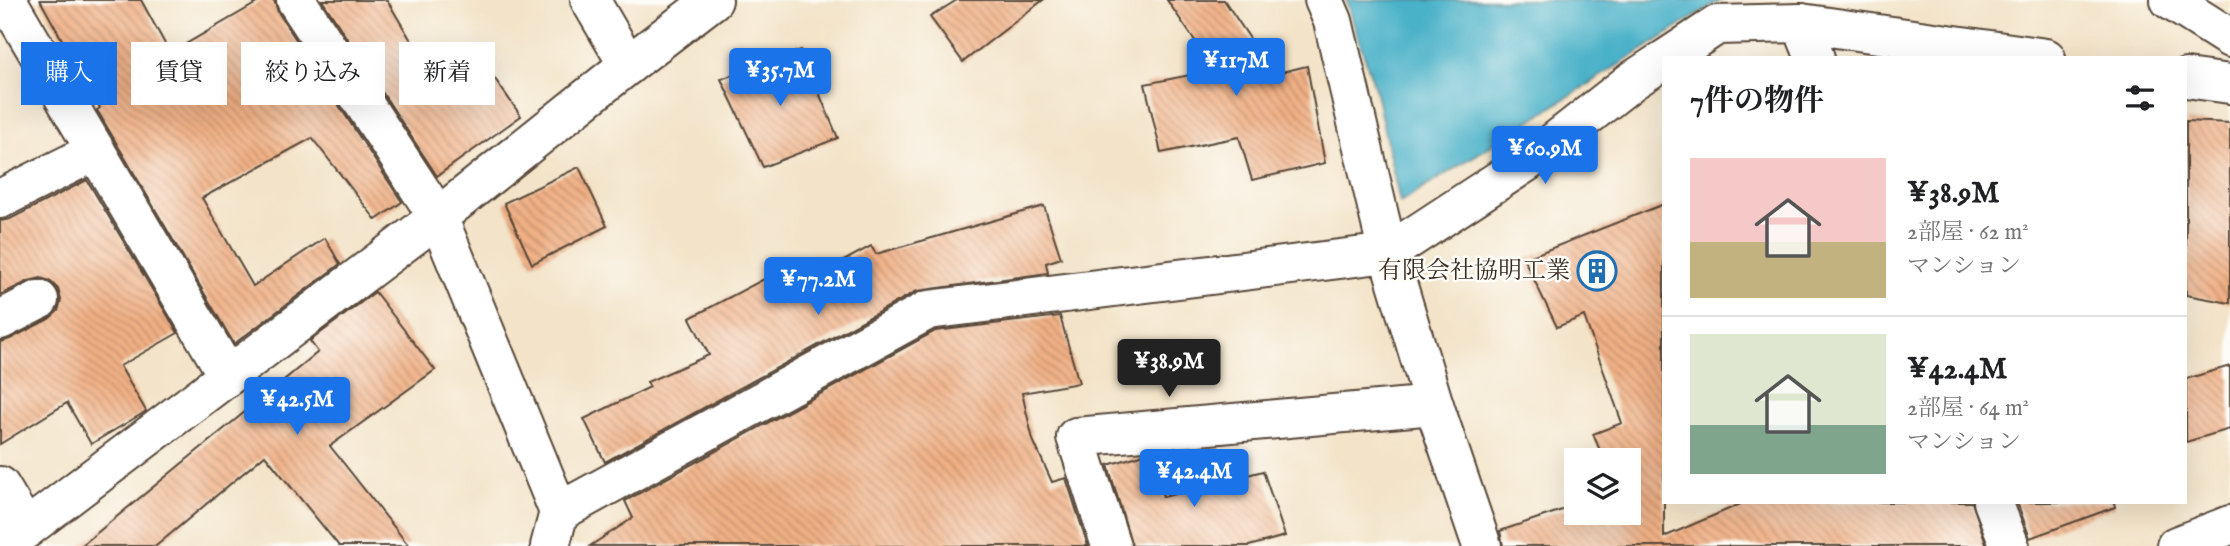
<!DOCTYPE html>
<html lang="ja">
<head>
<meta charset="utf-8">
<style>
	body { margin:0; font-family:"IM FELL English","Noto Serif JP",serif; background:#f6f6f6; color:#202124; height:100vh; display:flex; flex-direction:column; font-size:26px; white-space:nowrap }
	* { box-sizing:border-box; margin:0 }
	p { font-size:23px; color:#757577 }
	.icon { flex:none; width:38px; height:38px; fill:none; stroke:currentColor; stroke-width:2; stroke-linecap:round; stroke-linejoin:round }
	.map { position:relative; flex:1; overflow:hidden }
	.drawer { position:absolute; left:1662px; top:56px; width:525px; height:448px; display:flex; flex-direction:column; background:#fff; border-radius:0px; box-shadow:0 7px 28px #0002 }
	.drawer>* { flex:none }
	.banner { position:absolute; left:21px; top:42px; width:665px; height:63px; display:flex; gap:14px }
	.controls { position:absolute; left:1564px; top:448px; display:grid; gap:14px }
	.controls a { display:grid; place-items:center; width:77px; height:77px; border-radius:0px; background:#fff; box-shadow:0 7px 28px #0002; font-size:35px }
	.price { position:absolute; translate:-50% -60px; padding:0 16px; border-radius:7px; background:#1a73e8; color:#fff; font-size:23px; line-height:46px; filter:drop-shadow(0 2px 4px #0008) }
	.price::after { content:''; position:absolute; left:50%; top:42px; width:21px; height:16px; margin-left:-10px; background:inherit; clip-path:polygon(0 0,100% 0,50% 100%) }
	.price.selected { background:#222; color:#fff }
	ul { padding:0; list-style:none }
	li { display:flex; align-items:center; gap:21px; height:175px; padding:0 28px }
	li+li { border-top:2px solid #e0e0e0 }
	li span { display:grid; place-items:center; flex:none; width:196px; height:140px; border-radius:0px; color:#555 }
	li>.icon { margin-inline-start:auto }
	span .icon { width:84px; height:84px; fill:#fffc; stroke-width:1 }
	li b { font-size:30px }
	h2 { display:flex; justify-content:space-between; align-items:center; height:84px; padding:0 28px; font-size:30px }
	.chip { padding:0 24px; border-radius:0px; background:#fff; box-shadow:0 7px 28px #0002; font-size:24px; line-height:63px }
	.chip.selected { background:#1a73e8; color:#fff }
	.map>svg:first-child { display:block }
	.water { fill:#49b1c8; stroke:#426e73; stroke-width:2 }
	.building { fill:url(#building-back-hatch) }
	.lines { fill:none; stroke-linecap:round; stroke-linejoin:round }
	.minor-casing { stroke:#574638; stroke-width:42 }
	.minor { stroke:#fff; stroke-width:38 }
	.labels { text-anchor:middle; dominant-baseline:central; stroke-width:5; stroke-linejoin:round; paint-order:stroke }
	.poi-label { font-size:24px; fill:#3b2a1e; stroke:#fdfcf7; text-anchor:end }
</style>
</head>
<body>
<div class="map">
<svg width="2230" height="546" viewBox="0 0 2230 546">
	<defs>
		<pattern id="building-back-hatch" width="6" height="6" patternUnits="userSpaceOnUse" patternTransform="scale(1.75)"><rect width="6" height="6" fill="#f0b085"/><path d="M-1 5l2 2M0 0l6 6M5-1l2 2" fill="none" stroke="#c48f6c"/></pattern>
	</defs>
	<rect width="100%" height="100%" fill="#fdfcf7"/>
	<filter id="ink" filterUnits="userSpaceOnUse"><feTurbulence type="fractalNoise" baseFrequency=".0143" numOctaves="2"/><feDisplacementMap in="SourceGraphic" scale="14" xChannelSelector="R" yChannelSelector="G"/><feConvolveMatrix kernelMatrix="1 2 1 2 8 2 1 2 1" color-interpolation-filters="sRGB"/></filter>
	<filter id="wash" filterUnits="userSpaceOnUse"><feTurbulence type="fractalNoise" baseFrequency=".00686" numOctaves="4" result="noise"/><feDisplacementMap in="SourceGraphic" scale="28" xChannelSelector="R" yChannelSelector="G"/><feGaussianBlur stdDeviation="1.57" result="paint"/><feColorMatrix in="noise" values="0 0 0 0 0 0 0 0 0 0 0 0 0 0 0 0 0 1.4 0 .05"/><feComposite in="paint" operator="in"/></filter>
	<g filter="url(#wash)">
		<rect width="100%" height="100%" fill="#f3e3c8"/>
		<path class="water" d="M1346,0h375l-321,203 -25,-115z"/>
		<g id="blocks">
			<g class="building">
				<path d="M40,0h101l29,53 92,-53h12l4,12 124,190 -26,18 -64,-82 -110,60 51,88 72,-48 15,26 -106,80 -137,-234 3,-2z"/>
				<path d="M322,0h65l61,103 42,-31 31,44 -84,60z"/>
				<path d="M957,0h86l-80,62 -33,-45z"/>
				<path d="M1167,0h57l35,52 6,24 42,-10 18,97 -73,17 -13,-43 -78,16 -16,-69 70,-14z"/>
				<path d="M801,50l37,88 -75,29 -42,-88z"/>
				<path d="M2186,121l44,2v180l-44,-8z"/>
				<path d="M579,167l28,59 -75,38 -28,-61z"/>
				<path d="M87,180l91,153 -58,33 26,45 -6,4 -49,29 -24,-41 -67,41v-102l10,-3 39,-20 9,-8 3,-11 -3,-11 -8,-8 -9,-3 -12,3 -29,14v-74l10,-2z"/>
				<path d="M1664,204v333l81,-35h227l15,44h-484l-3,-15 77,-26v8h52v-53h-25l-11,-26 29,-11 -38,-107 -27,11 -33,-68z"/>
				<path d="M1044,206l17,52 -15,5 2,10 -131,18 -312,171 -21,-43 66,-32 -3,-5 62,-27 -19,-37 101,-53 10,19 70,-38 5,8z"/>
				<path d="M375,292l60,78 -105,76 79,100h-70l-74,-91 -109,91h-75l237,-194 -8,-11z"/>
				<path d="M1060,316l19,67 -57,10 11,47 19,42 14,-4 22,68h-498l43,-28 -8,-17 310,-170z"/>
				<path d="M2230,366v63l-44,13v-63z"/>
				<path d="M1151,452l12,45 100,-26 22,65 -36,10h-117l-24,-81z"/>
				<path d="M2017,502h97l1,5 -85,31z"/>
			</g>
		</g>
	</g>
	<g filter="url(#ink)">
		<use href="#blocks" fill-opacity="0" stroke="#574638" stroke-width="2"/>
		<g class="lines">
			<g class="minor-casing">
				<g id="minor">
					<path d="M7,0l221,376"/>
					<path d="M296,0l142,217 121,295"/>
					<path d="M590,0l38,65"/>
					<path d="M1324,0l9,21 55,232 46,152 48,141"/>
					<path d="M2170,0l60,38"/>
					<path d="M1667,58l50,-33 84,-2"/>
					<path d="M1815,58l-14,-35 245,35"/>
					<path d="M2186,78l44,6"/>
					<path d="M0,199l96,-48"/>
					<path d="M0,320l39,-20"/>
					<path d="M0,486l26,43"/>
					<path d="M1993,502l17,44"/>
					<path d="M0,545l26,-16 412,-312 190,-152 85,-65"/>
					<path d="M550,546l9,-34 369,-202 460,-57 151,-99 93,-73 32,-21"/>
					<path d="M1111,546l-35,-109 358,-32"/>
					<path d="M2176,546l54,-21"/>
				</g>
			</g>
			<use href="#minor" class="minor"/>
		</g>
	</g>
	<defs>
		<g id="building-ring" transform="scale(2.0125)"><circle r="9.5" fill="#fdfcf7" stroke="#1f6fb2" stroke-width="1.5"/><path d="M-4-6H4V6H1V3H-1V6H-4ZM-2.5-4.3h1.7v1.8h-1.7ZM.8-4.3h1.7v1.8H.8ZM-2.5-1h1.7V.8h-1.7ZM.8-1h1.7V.8H.8Z" fill="#1f6fb2"/></g>
	</defs>
	<g fill-rule="evenodd">
		<use href="#building-ring" x="1597" y="271"/>
	</g>
	<g class="labels">
		<g class="poi-label">
			<text x="1570" y="271">有限会社協明工業</text>
		</g>
	</g>
</svg>
<div class="controls">
<a><svg class="icon" aria-label="layers" viewBox="0 0 24 24"><path d="M12 4l9 5-9 5-9-5zM3 14l9 5 9-5"/></svg></a>
</div>
<b class="price" style="left:1236px;top:98px">¥117M</b>
<b class="price" style="left:780px;top:108px">¥35.7M</b>
<b class="price" style="left:1545px;top:186px">¥60.9M</b>
<b class="price" style="left:818px;top:317px">¥77.2M</b>
<b class="price selected" style="left:1169px;top:399px">¥38.9M</b>
<b class="price" style="left:297px;top:437px">¥42.5M</b>
<b class="price" style="left:1194px;top:509px">¥42.4M</b>
<div class="banner">
<a class="chip selected">購入</a>
<a class="chip">賃貸</a>
<a class="chip">絞り込み</a>
<a class="chip">新着</a>
</div>
<section class="drawer">
<h2>7件の物件<svg class="icon" aria-label="filters" viewBox="0 0 24 24"><path d="M4 7h16M4 17h16"/><circle cx="9" cy="7" r="2"/><circle cx="15" cy="17" r="2"/></svg></h2>
<ul>
<li><span style="background:linear-gradient(#f6c9c9 60%,#c2b280 0)"><svg class="icon" aria-label="home" viewBox="0 0 24 24"><path d="M3 11l9-7 9 7M6 9v11h12V9"/></svg></span><div><b>¥38.9M</b><p>2部屋 · 62 m²</p><p>マンション</p></div></li>
<li><span style="background:linear-gradient(#dfe7d0 65%,#7fa58c 0)"><svg class="icon" aria-label="home" viewBox="0 0 24 24"><path d="M3 11l9-7 9 7M6 9v11h12V9"/></svg></span><div><b>¥42.4M</b><p>2部屋 · 64 m²</p><p>マンション</p></div></li>
</ul>
</section>
</div>
</body>
</html>
